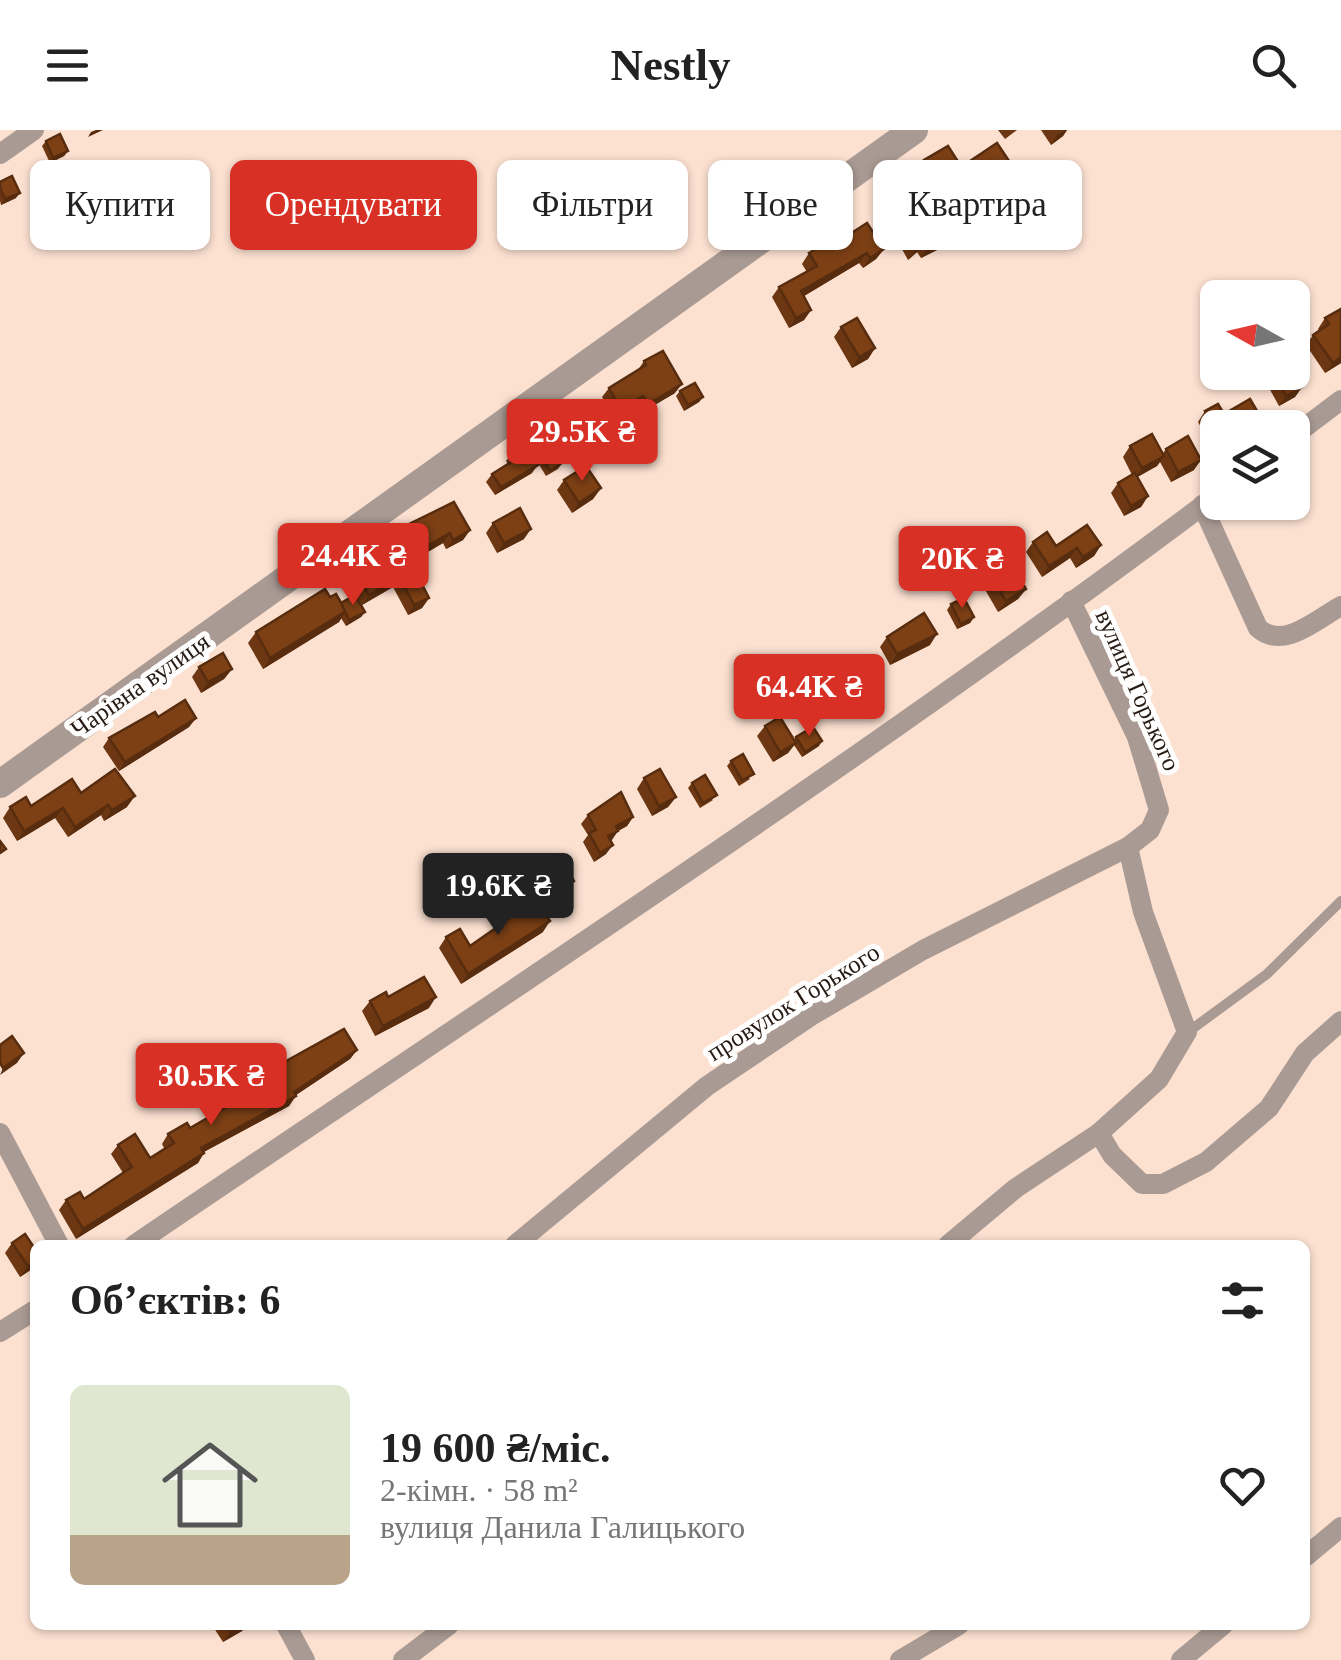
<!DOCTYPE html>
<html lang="uk">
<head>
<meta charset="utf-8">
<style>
	body { margin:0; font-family:Georgia,serif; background:#f6f6f6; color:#222; height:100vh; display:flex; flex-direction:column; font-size:38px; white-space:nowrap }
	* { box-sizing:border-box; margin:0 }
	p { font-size:32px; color:#767676 }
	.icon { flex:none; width:55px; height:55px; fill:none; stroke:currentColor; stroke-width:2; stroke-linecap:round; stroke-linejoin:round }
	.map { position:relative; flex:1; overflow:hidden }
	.panel { position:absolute; left:30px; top:1110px; width:1280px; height:390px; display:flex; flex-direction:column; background:#fff; border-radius:15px; box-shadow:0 2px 8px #0004 }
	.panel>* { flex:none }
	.banner { position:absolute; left:30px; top:30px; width:1282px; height:90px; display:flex; gap:20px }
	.needle { width:65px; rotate:278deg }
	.buttons { position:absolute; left:1200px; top:150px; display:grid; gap:20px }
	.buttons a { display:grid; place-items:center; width:110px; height:110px; border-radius:15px; background:#fff; box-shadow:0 2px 8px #0004; font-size:50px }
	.price { position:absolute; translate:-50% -85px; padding:0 22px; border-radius:10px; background:#d93025; color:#fff; font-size:32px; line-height:65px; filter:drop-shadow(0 2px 5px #0008) }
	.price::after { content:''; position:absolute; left:50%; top:60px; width:30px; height:22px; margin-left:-15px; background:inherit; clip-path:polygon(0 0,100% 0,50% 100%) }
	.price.current { background:#222; color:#fff }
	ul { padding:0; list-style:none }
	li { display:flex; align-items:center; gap:30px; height:250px; padding:0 40px }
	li+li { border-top:2px solid #e0e0e0 }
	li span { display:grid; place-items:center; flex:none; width:280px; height:200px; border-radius:15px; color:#555 }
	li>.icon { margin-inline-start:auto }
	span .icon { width:120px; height:120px; fill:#fffc; stroke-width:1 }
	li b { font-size:42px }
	h2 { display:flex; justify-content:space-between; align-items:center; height:120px; padding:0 40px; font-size:42px }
	.chip { padding:0 35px; border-radius:15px; background:#fff; box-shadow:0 2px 8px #0004; font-size:35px; line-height:90px }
	.chip.current { background:#d93025; color:#fff }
	header { display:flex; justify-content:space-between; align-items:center; height:130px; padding:0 40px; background:#fff; font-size:45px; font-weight:700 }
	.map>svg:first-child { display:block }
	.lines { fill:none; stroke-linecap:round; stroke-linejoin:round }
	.service { stroke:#a99a93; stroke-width:10 }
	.minor { stroke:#a99a93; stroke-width:20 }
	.tertiary { stroke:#a99a93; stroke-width:28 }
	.wall { fill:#6c3712 }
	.shaded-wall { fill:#582d0f }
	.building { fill:#7d4015; stroke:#582d0f; stroke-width:2.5 }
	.labels { text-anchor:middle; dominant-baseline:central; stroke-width:10; stroke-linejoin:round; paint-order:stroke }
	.street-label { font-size:25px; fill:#271b14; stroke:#fff }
</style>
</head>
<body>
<header><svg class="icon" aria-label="menu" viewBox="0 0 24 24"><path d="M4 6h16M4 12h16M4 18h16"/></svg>Nestly<svg class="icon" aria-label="search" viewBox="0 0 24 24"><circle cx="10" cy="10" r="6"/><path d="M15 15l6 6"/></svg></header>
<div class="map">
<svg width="1341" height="1530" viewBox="0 0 1341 1530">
	<rect width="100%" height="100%" fill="#fce1d1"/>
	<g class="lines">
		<path class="service" d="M1188,902l79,-58 74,-73"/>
		<g class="minor">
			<path d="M0,24l34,-24"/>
			<path d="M1292,307l49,-37"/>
			<path d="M1202,375l56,123c25,23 59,-9 83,-22"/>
			<path d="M0,1003l59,112"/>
			<path d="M1099,1003l60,-54 28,-47 -44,-120 -15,-65"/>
			<path d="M134,1115c363,-246 733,-487 1084,-751"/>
			<path d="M515,1115l192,-159 104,-70 112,-66 205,-103 22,-17 9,-20 -22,-73 -66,-136"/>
			<path d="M948,1115l68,-57 83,-55 13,22 30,29h21l43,-22 63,-54 36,-55 36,-32"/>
			<path d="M0,1202l35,-22"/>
			<path d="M1305,1427l36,-30"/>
			<path d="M286,1495l19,35"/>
			<path d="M403,1530l46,-35"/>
			<path d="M900,1530l59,-35"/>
			<path d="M1181,1530l42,-35"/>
		</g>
		<path class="tertiary" d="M0,654l914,-654"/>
	</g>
	<g class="wall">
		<path d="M998,0h19l-12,9z"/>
		<path d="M1041,0h26l-4,6 -12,9z"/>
		<path d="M46,11l22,10 -4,5 -14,7 -8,-17z"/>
		<path d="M924,30l39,10 4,-7 46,4 -7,10 -30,21 -15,-23 -5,7 -13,8 -5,-8 -10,6 -11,-17z"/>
		<path d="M0,52l16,16 -15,7 -1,-4z"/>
		<path d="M898,77l50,27 -11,16 -16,8 -4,-6 -9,8 -21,-38z"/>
		<path d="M836,113l48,6 -8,10 -13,9 -4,-5 -55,33 7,14 -7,10 -15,8 -17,-31 7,-10 28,-15 -5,-8 7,-11z"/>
		<path d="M1341,179v54l-16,10 -19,-28 7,-10 6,-4 -1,-2 7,-11z"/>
		<path d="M841,197l34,21 -7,11 -16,9 -18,-31z"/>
		<path d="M644,231l31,32 -34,20 -5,-8 -21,13 -13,-21 7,-9 29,-18z"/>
		<path d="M1266,242h26l10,15 -7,10 -16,9 -16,-29z"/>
		<path d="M680,261l23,6 -4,5 -15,9 -8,-15z"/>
		<path d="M1205,281l19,3 43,14h-49v19l-4,2 -16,-27z"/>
		<path d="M1130,316l33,7 3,-4 28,21 -23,12 -11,-20 -3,4 -20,11 11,19 -7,11 -17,9 -13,-23 7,-10 14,-8 -9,-18z"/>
		<path d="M512,323l20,20 -37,22 -9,-13 6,-8 16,-10 -2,-3z"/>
		<path d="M539,323l23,10 -4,6 -12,7 -11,-18z"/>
		<path d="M564,350l37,8 -8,11 -21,14 -15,-23z"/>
		<path d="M493,393l31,16 -27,14 -11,-20z"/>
		<path d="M401,398l69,2 -7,10 -17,9 -3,-6 -32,19 18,36 -7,10 -14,7 -15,-28 -31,18 -18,-30 7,-10 46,-22 -3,-5z"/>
		<path d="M1033,412l23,4 45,-1 -7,11 -18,12 -6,-10 -28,19 -16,-25z"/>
		<path d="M983,433l43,26 -8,10 -20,13 -22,-38z"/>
		<path d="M341,473l24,9 -4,5 -15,9 -5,-8 -2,4 -76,47 -15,-26 8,-11z"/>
		<path d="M951,474l23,13 -4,6 -13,6 -10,-19z"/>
		<path d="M887,507l43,8 -40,20 -10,-18z"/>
		<path d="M854,535l22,36 -14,7 -16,-32z"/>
		<path d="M199,537l33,2 -8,10 -23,14 -9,-16z"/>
		<path d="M158,587l38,1 -7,9 -70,44 -16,-24 6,-9z"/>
		<path d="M765,596l29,14 2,-3 23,9 -17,11 -8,-12 -6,8 -15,9 -16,-26z"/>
		<path d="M731,631l19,18 -11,7 -12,-20z"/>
		<path d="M644,648l32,19 -8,10 -16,9 -15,-27z"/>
		<path d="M692,653l21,17 -13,8 -12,-20z"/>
		<path d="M81,663l46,14 -23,14 -3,-6 -33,22 -13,-19 -38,23 -14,-23 7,-11 21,-1z"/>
		<path d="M588,685l45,2 -6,9 -9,5 -8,9 -4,14 -12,8 -11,-20 5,-7 -7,-11z"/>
		<path d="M546,736l28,15 -7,11 -15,8 -13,-24z"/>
		<path d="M543,802l-82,52 -22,-36 7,-11 24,9z"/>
		<path d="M388,867l41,11 -54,28 -13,-25 8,-10z"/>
		<path d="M357,920l-7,9 -54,36 -7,11 -85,46 -6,11 -122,76 -17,-29 7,-10 18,-1 39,-26 -12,-19 7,-9 32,13 14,-10 -2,-4 6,-10 22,-6 29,-16 -1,-2 7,-10z"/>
		<path d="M12,1113l23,6v17l-15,11 -15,-24z"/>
		<path d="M212,1495h34l-4,6 -19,11z"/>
	</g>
	<g class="shaded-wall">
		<path d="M96,0h7l-15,7 3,-5z"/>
		<path d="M1064,0h3l-4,6 -12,9 6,-10z"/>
		<path d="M68,21l-4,5 -14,7 3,-5z"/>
		<path d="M1013,37l-7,10 -30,21 8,-11z"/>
		<path d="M946,41l-8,11 -10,6 7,-10z"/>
		<path d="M964,41l-8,11 -13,8 7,-11z"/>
		<path d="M20,63l-4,5 -15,7 4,-6z"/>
		<path d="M948,104l-11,16 -16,8 11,-15z"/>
		<path d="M928,106l-11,16 -9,8 11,-16z"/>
		<path d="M884,119l-8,10 -13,9 7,-10z"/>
		<path d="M867,123l-8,10 -65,39 7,-11z"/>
		<path d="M811,180l-7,10 -15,8 7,-10z"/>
		<path d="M875,218l-7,11 -16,9 7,-11z"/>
		<path d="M1341,227v6l-16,10 8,-10z"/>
		<path d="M682,254l-7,9 -34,20 7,-9z"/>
		<path d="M1302,257l-7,10 -16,9 7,-10z"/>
		<path d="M643,266l-7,9 -21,13 6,-9z"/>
		<path d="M703,267l-4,5 -15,9 4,-6z"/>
		<path d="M1164,326l-7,10 -23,13 8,-11z"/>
		<path d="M1201,330l-7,10 -23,12 7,-10z"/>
		<path d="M538,335l-6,8 -37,22 6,-8z"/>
		<path d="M601,358l-8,11 -21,14 7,-10z"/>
		<path d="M1148,366l-7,11 -17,9 7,-10z"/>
		<path d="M531,399l-7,10 -27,14 7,-10z"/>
		<path d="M470,400l-7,10 -17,9 7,-9z"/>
		<path d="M450,403l-7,10 -41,24 6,-10z"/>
		<path d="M1101,415l-7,11 -18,12 7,-11z"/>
		<path d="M1077,418l-7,10 -28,19 7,-11z"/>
		<path d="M400,447l-7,10 -31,18 7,-10z"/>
		<path d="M1026,459l-8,10 -20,13 8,-11z"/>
		<path d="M429,468l-7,10 -14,7 6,-10z"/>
		<path d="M346,481l-7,11 -76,47 7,-11z"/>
		<path d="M365,482l-4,5 -15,9 3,-6z"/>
		<path d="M974,487l-4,6 -13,6 4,-5z"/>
		<path d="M937,504l-7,11 -40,20 7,-11z"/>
		<path d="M232,539l-8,10 -23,14 7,-11z"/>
		<path d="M883,561l-7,10 -14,7 8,-10z"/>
		<path d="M196,588l-7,9 -70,44 6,-9z"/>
		<path d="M822,611l-3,5 -17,11 3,-5z"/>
		<path d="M796,613l-8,10 -15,9 7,-10z"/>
		<path d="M135,666l-8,11 -23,14 8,-11z"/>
		<path d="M676,667l-8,10 -16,9 7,-10z"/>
		<path d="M108,675l-7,10 -33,22 7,-10z"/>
		<path d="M63,678l-8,10 -38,23 7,-10z"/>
		<path d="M633,687l-6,9 -9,5 -6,9 -11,5 15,-19z"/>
		<path d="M613,715l-7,9 -12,8 6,-9z"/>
		<path d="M574,751l-7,11 -15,8 7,-10z"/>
		<path d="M550,791l-7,11 -82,52 7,-10z"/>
		<path d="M436,867l-7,11 -54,28 8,-10z"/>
		<path d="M357,920l-7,9 -60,40 6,-3 -7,10 -95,51 7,-9 93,-56z"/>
		<path d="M24,923l-7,10 -17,12 3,-7z"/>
		<path d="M204,1023l-6,10 -122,76 7,-10z"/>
		<path d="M35,1132l-1,6 -14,9 8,-11z"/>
		<path d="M242,1495h4l-4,6 -19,11 7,-10z"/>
	</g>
	<g class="building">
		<path d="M60,4l8,17 -15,7 -7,-17z"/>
		<path d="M997,13l16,24 -29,20 -17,-24z"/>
		<path d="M948,16l16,25 -14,8 -4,-8 -11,7 -11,-18z"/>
		<path d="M12,46l8,17 -15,6 -5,-11v-6z"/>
		<path d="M923,59l25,45 -16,9 -4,-7 -9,8 -21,-37z"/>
		<path d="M867,93l17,26 -14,9 -3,-5 -66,38 10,19 -15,8 -17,-31 38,-21 -8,-13 25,-14 2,4z"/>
		<path d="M1341,179v48l-8,6 -20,-28 16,-11 -4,-6z"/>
		<path d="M857,188l18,30 -16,9 -18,-30z"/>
		<path d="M663,221l19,33 -34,20 -5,-8 -22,13 -12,-21 37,-23 -2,-4z"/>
		<path d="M1292,239l10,18 -16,9 -13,-24h19z"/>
		<path d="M695,253l8,14 -15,8 -8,-14z"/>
		<path d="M1250,269l17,29h-18l-2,-3 -5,3h-24v5l-13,-22 13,-7 6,10z"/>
		<path d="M1152,304l12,22 -22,12 -12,-22z"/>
		<path d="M1188,306l13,24 -23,12 -12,-23z"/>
		<path d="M526,314l12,21 -37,22 -9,-13 24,-15 -4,-6z"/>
		<path d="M551,315l11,18 -12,8 -11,-18z"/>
		<path d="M586,336l15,22 -22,15 -15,-23z"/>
		<path d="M1135,343l13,23 -17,10 -13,-23z"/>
		<path d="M454,372l16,28 -17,10 -3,-7 -42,24 21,41 -15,7 -14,-28 -31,18 -18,-30 56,-27 -6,-10z"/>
		<path d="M520,378l11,21 -27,14 -11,-20z"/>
		<path d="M1087,395l14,20 -18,12 -6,-9 -28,18 -16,-24 14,-10 9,14z"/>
		<path d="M1005,420l21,39 -20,12 -23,-38z"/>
		<path d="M325,459l5,8 6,-3 10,17 -76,47 -14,-26z"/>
		<path d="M355,465l10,17 -16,8 -8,-17z"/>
		<path d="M964,468l10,19 -13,7 -10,-20z"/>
		<path d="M924,483l13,21 -40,20 -10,-17z"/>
		<path d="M223,523l9,16 -24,13 -9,-15z"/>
		<path d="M867,529l16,32 -13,7 -16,-33z"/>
		<path d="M185,570l11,18 -71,44 -16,-24 46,-26 3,5z"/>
		<path d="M780,587l16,26 -16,9 -15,-26z"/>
		<path d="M813,597l9,14 -17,11 -9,-15z"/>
		<path d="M743,624l11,20 -12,6 -11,-19z"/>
		<path d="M115,639l20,27 -23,14 -4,-5 -33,22 -12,-19 -39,23 -14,-24 16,-10 5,9 41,-27 9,14z"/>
		<path d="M660,639l16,28 -17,9 -15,-28z"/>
		<path d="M705,645l12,20 -14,8 -11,-20z"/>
		<path d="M621,662l12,25 -17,9 2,5 -10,5 5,9 -13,8 -11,-20 7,-3 -8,-15z"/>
		<path d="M0,711l6,8 -6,4z"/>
		<path d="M561,727l13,24 -15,9 -13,-24z"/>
		<path d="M536,770l14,21 -82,53 -22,-37 14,-8 10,17z"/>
		<path d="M424,847l12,20 -53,29 -13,-25 16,-9 2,5z"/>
		<path d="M344,899l13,21 -63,42 2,4 -95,52 3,5 -121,76 -17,-29 14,-8 4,7 48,-32 -14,-22 17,-11 15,24 24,-15 -6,-9 19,-11 3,5 38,-22 -3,-6 36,-25z"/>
		<path d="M12,906l12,17 -21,15 -3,-5v-18z"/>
		<path d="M25,1104l10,15v13l-7,4 -16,-23z"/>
		<path d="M226,1495h16l-12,7z"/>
	</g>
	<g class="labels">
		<g class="street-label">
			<text transform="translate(140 555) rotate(-35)">Чарівна вулиця</text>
			<text transform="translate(1138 560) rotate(66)">вулиця Горького</text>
			<text transform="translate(793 872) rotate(-32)">провулок Горького</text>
		</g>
	</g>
</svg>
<div class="buttons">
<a><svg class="needle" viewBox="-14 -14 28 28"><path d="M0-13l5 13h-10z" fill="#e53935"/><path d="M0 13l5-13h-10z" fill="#767676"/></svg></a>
<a><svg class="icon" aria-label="layers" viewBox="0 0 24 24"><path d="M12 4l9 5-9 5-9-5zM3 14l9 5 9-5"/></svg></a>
</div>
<b class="price" style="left:582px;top:354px">29.5K ₴</b>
<b class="price" style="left:353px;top:478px">24.4K ₴</b>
<b class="price" style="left:962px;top:481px">20K ₴</b>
<b class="price" style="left:809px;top:609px">64.4K ₴</b>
<b class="price current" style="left:498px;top:808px">19.6K ₴</b>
<b class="price" style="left:211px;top:998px">30.5K ₴</b>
<div class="banner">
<a class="chip">Купити</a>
<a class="chip current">Орендувати</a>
<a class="chip">Фільтри</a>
<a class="chip">Нове</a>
<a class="chip">Квартира</a>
</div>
<section class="panel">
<h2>Об’єктів: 6<svg class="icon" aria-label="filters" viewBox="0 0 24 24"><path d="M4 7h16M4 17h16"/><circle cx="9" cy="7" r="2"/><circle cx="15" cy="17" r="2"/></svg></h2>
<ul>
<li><span style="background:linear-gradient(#dfe7d0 75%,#b9a48a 0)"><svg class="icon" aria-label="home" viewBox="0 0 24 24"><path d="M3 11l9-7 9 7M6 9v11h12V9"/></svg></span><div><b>19 600 ₴/міс.</b><p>2-кімн. · 58 m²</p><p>вулиця Данила Галицького</p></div><svg class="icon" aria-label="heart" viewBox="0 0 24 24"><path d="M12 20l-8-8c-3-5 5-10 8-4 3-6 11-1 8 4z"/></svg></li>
</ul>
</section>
</div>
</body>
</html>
